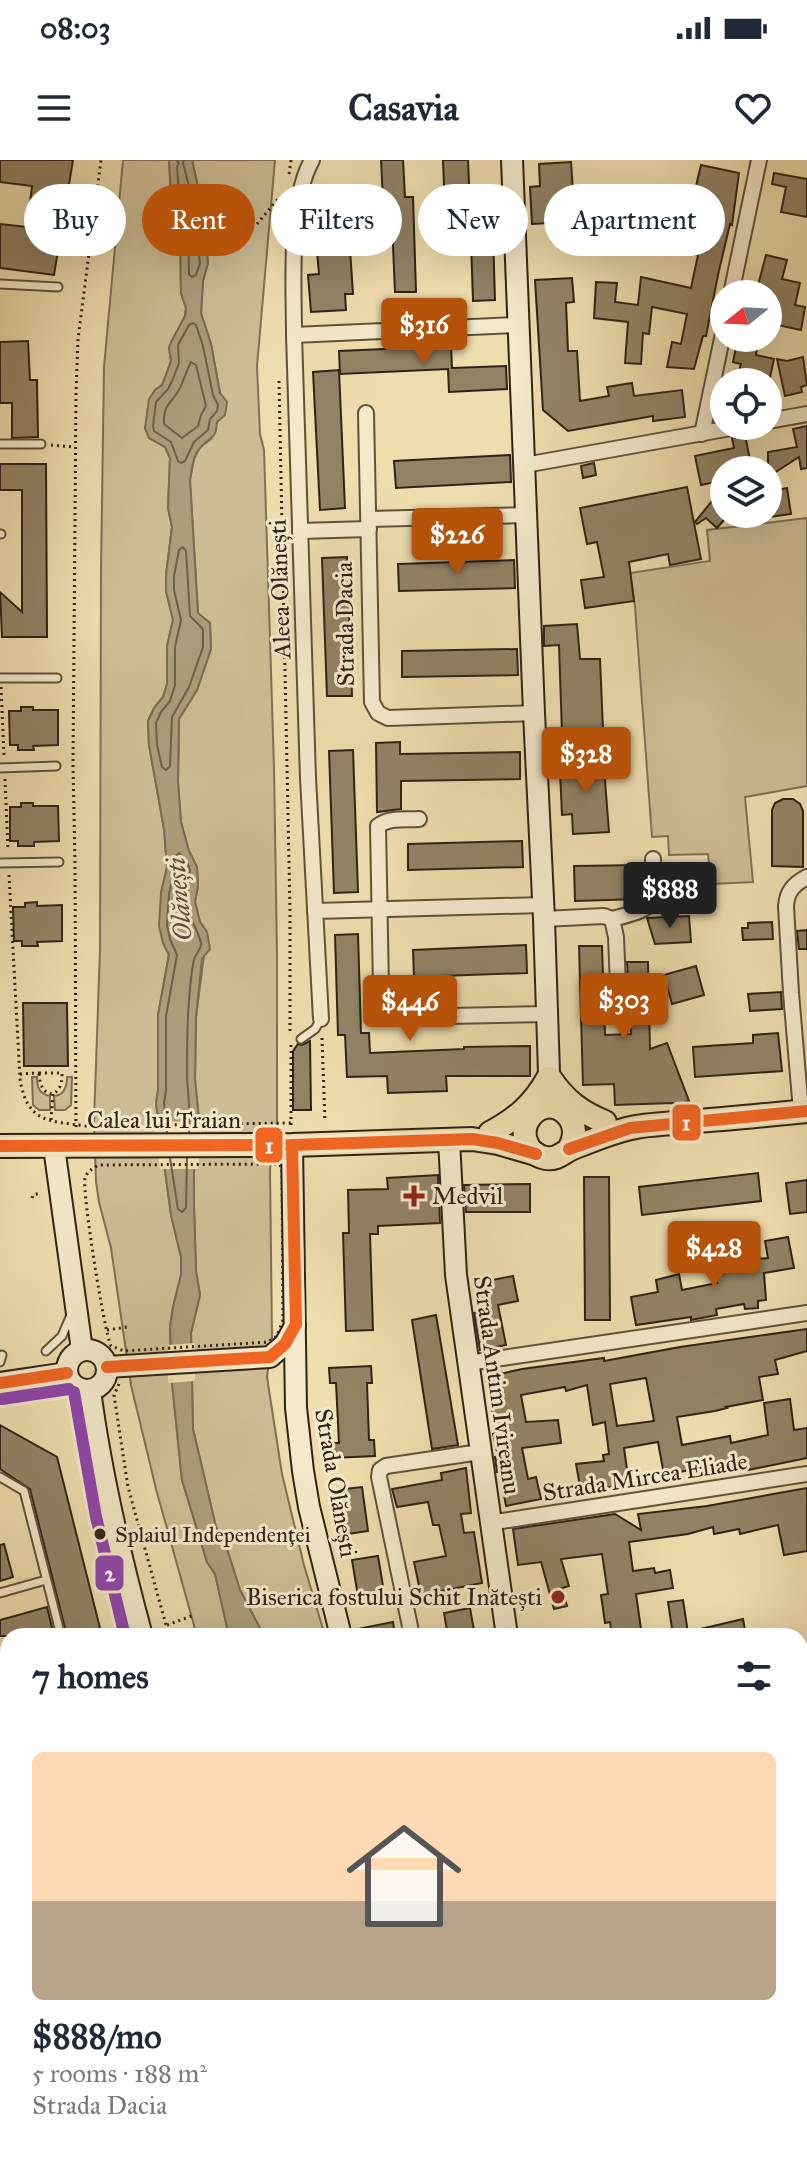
<!DOCTYPE html>
<html lang="en">
<head>
<meta charset="utf-8">
<style>
	body { margin:0; font-family:"IM FELL Great Primer",serif; background:#f2f2f3; color:#1f2937; height:100vh; display:flex; flex-direction:column; font-size:30px; white-space:nowrap }
	* { box-sizing:border-box; margin:0 }
	p { font-size:26px; color:#747a83 }
	.icon { flex:none; width:44px; height:44px; fill:none; stroke:currentColor; stroke-width:2; stroke-linecap:round; stroke-linejoin:round }
	.map { position:relative; flex:1; overflow:hidden }
	.side { position:absolute; left:0px; top:1468px; width:808px; height:538px; display:flex; flex-direction:column; background:#fff; border-radius:24px 24px 0 0; box-shadow:0 8px 32px #0002 }
	.side>* { flex:none }
	.hud { position:absolute; left:24px; top:24px; width:760px; height:72px; display:flex; gap:16px }
	.needle { width:52px; rotate:252deg }
	.buttons { position:absolute; left:710px; top:120px; display:grid; gap:16px }
	.buttons a { display:grid; place-items:center; width:72px; height:72px; border-radius:50%; background:#fff; box-shadow:0 8px 32px #0002; font-size:40px }
	.price { position:absolute; translate:-50% -68px; padding:0 18px; border-radius:8px; background:#b45309; color:#fff; font-size:26px; line-height:52px; filter:drop-shadow(0 2px 4px #0008) }
	.price::after { content:''; position:absolute; left:50%; top:48px; width:24px; height:18px; margin-left:-12px; background:inherit; clip-path:polygon(0 0,100% 0,50% 100%) }
	.price.selected { background:#222; color:#fff }
	ul { padding:0; list-style:none }
	li { display:grid; align-content:center; gap:16px; height:424px; padding:0 32px }
	li+li { border-top:2px solid #e0e1e3 }
	li span { display:grid; place-items:center; height:248px; border-radius:12px; color:#555 }
	li>.icon { margin-inline-start:auto }
	span .icon { width:144px; height:144px; fill:#fffc; stroke-width:1 }
	li b { font-size:34px }
	h2 { display:flex; justify-content:space-between; align-items:center; height:96px; padding:0 32px; font-size:34px }
	.tag { padding:0 28px; border-radius:36px; background:#fff; box-shadow:0 8px 32px #0002; font-size:28px; line-height:72px }
	.tag.selected { background:#b45309; color:#fff }
	.status { display:flex; justify-content:space-between; align-items:center; height:56px; padding:0 40px; background:#fff; direction:ltr }
	.status svg { height:22px; fill:currentColor }
	header { display:flex; justify-content:space-between; align-items:center; height:104px; padding:0 32px; background:#fff; font-size:36px; font-weight:700 }
	.map>svg:first-child { display:block }
	.green { fill:#cebd94; stroke:#7f7056; stroke-width:2 }
	.water { fill:#ad9d7a; stroke:#7b6c52; stroke-width:2 }
	.pier { fill:#eeddad }
	.lines { fill:none; stroke-linecap:round; stroke-linejoin:round }
	.shore { stroke:#6e6048; stroke-width:2 }
	.building { fill:#938365; stroke:#302217; stroke-width:2; fill-rule:evenodd }
	.lane-casing { stroke:#60513c; stroke-width:11 }
	.street-casing { stroke:#60513c; stroke-width:18 }
	.secondary-casing { stroke:#302217; stroke-width:24 }
	.primary-casing { stroke:#302217; stroke-width:26 }
	.path { stroke:#302217; stroke-width:3; stroke-dasharray:2 4; stroke-linecap:butt }
	.lane { stroke:#f4e9ca; stroke-width:7 }
	.street { stroke:#f4e9ca; stroke-width:14 }
	.secondary { stroke:#f4e9ca; stroke-width:20 }
	.primary { stroke:#eeddad; stroke-width:22 }
	.bus-1-casing { stroke:#f4e9ca; stroke-width:18 }
	.bus-2-casing { stroke:#f4e9ca; stroke-width:18 }
	.bus-1 { stroke:#f26522; stroke-width:12 }
	.bus-2 { stroke:#8e44ad; stroke-width:12 }
	.poi-dot { fill:#8f2418; stroke:#f4e9ca; stroke-width:3 }
	.bus-dot { fill:#302217; stroke:#f4e9ca; stroke-width:3 }
	.labels { text-anchor:middle; dominant-baseline:central; stroke-width:6; stroke-linejoin:round; paint-order:stroke }
	.bus-label { font-size:22px; fill:#302217; stroke:#f4e9ca; text-anchor:start }
	.street-label { font-size:24px; fill:#302217; stroke:#f4e9ca }
	.poi-label { font-size:24px; fill:#302217; stroke:#f4e9ca; text-anchor:start }
	.water-label { font-size:26px; font-style:italic; fill:#5c4d3a; stroke:#f4e9ca }
	.line-badge { stroke:#f4e9ca; stroke-width:3 }
	.badge-label { font-size:22px; text-anchor:middle; font-weight:bold; fill:#fff }
</style>
</head>
<body>
<div class="status"><b>08:03</b><svg viewBox="0 0 49 12"><path d="M0 12V9h3v3zM5 12V6h3v6zM10 12V3h3v9zM15 12V0h3v12zM26 1h20v11H26zM47 4h2v5h-2z"/></svg></div>
<header><svg class="icon" aria-label="menu" viewBox="0 0 24 24"><path d="M4 6h16M4 12h16M4 18h16"/></svg>Casavia<svg class="icon" aria-label="heart" viewBox="0 0 24 24"><path d="M12 20l-8-8c-3-5 5-10 8-4 3-6 11-1 8 4z"/></svg></header>
<div class="map">
<svg width="807" height="2005" viewBox="0 0 807 2005">
	<rect width="100%" height="100%" fill="#eeddad"/>
	<filter id="stains"><feTurbulence type="fractalNoise" baseFrequency=".0025" numOctaves="4"/><feColorMatrix values="0 0 0 0 .2 0 0 0 0 .09 0 0 0 0 .02 0 0 0 .5 -.17"/></filter>
	<radialGradient id="worn" r=".72"><stop offset=".6" stop-color="#630" stop-opacity="0"/><stop offset="1" stop-color="#630" stop-opacity=".3"/></radialGradient>
	<g class="green">
		<path d="M123,0h46l2,35 7,16 2,14 1,68 5,15 -1,8 -16,32 2,13 -5,14 -4,10 -7,5 -6,48 16,9 5,11 -2,50 4,19 -6,48v16l7,29 -6,26v38l-4,13 -9,11 -6,13 1,24 15,84 3,38 -6,26 2,50 6,11 -11,61v75l-2,13 15,112 10,42v18l-8,32 -3,20 2,56 10,97 25,82 8,12 14,62h-32l-41,-147 -25,-104 -20,-137 -12,-46 -3,-20 -2,-61 6,-171 1,-381 3,-202z"/>
		<path d="M192,0h83l-18,206 3,68 4,16 10,317 3,188v166l-7,48 2,169 -5,39 15,97 22,91 21,71h-61l-24,-46 -14,-44 -10,-19 -23,-98 -2,-96 9,-38 -4,-24 -2,-65v-34l5,-52 -4,-41 1,-62 11,-85 -7,-10 -5,-20 3,-16 -1,-19 -8,-16 -8,-29 -3,-40 1,-63 18,-29 14,-41 -1,-26 -12,-9 -8,-134 4,-21 6,-12 11,-8 6,-17 3,-29 -9,-49 -10,-31 2,-32 5,-18 -7,-62z"/>
		<path d="M807,358v268l-62,11 8,85 -42,2 -3,-30 -39,1 -1,-19 -16,1 -17,-230 -5,-34 80,-12 -3,-31z"/>
		<path d="M32,917h5c0,10 2,17 13,19v14h-11l-6,-5z"/>
		<path d="M67,917h5l-1,28 -6,5h-10l-1,-14c11,-1 13,-10 13,-19z"/>
		<path d="M0,1946h8v52h294l2,7h-304z"/>
		<path d="M371,1998h44l1,7h-43z"/>
		<path d="M440,1998h40l2,7h-40z"/>
	</g>
	<path class="water" d="M169,0h23l9,41 7,62 -5,18 -2,32 10,31 9,49 7,9 -2,13 -8,7c-1,19 -7,14 -17,26 -8,9 -8,22 -10,32l8,133 12,10 1,26 -14,41 -18,29 -1,63 3,40 8,29 8,16 1,19 -3,16 5,20 7,10 3,17 -8,10 -6,58 -1,62 4,41 -5,52v34l2,65 4,24 -9,38 2,96 23,98 10,19 14,44 24,46h-35l-14,-62 -8,-12 -25,-82 -10,-97 -2,-56 3,-20 8,-32v-18l-10,-42 -15,-112 2,-13v-75l11,-60 -6,-12 -4,-17 2,-33 6,-26 -3,-38 -15,-84 -1,-24 6,-13 9,-11 4,-13v-38l6,-26 -7,-29v-16l6,-48 -4,-19 2,-50 -5,-11 -16,-9 -4,-10 4,-29 6,-9 7,-5 4,-10 5,-14 -2,-13 2,-6 14,-26 1,-8 -5,-15 -1,-68 -2,-14 -7,-16z"/>
	<g class="pier">
		<path d="M153,961l49,1 -4,47h-38z"/>
		<path d="M195,1183v38l-27,2v-38z"/>
	</g>
	<g class="lines">
		<g class="shore">
			<path d="M176,0l3,3 -2,4 2,26 8,23 4,2 3,-3 -1,-13 -10,-39 1,-3"/>
			<path d="M193,66l3,3 4,34 -4,12 -4,2 -3,-3 -1,-44z"/>
			<path d="M193,163l3,2 7,21 10,49 5,10 -1,6 -7,8 -2,11 -14,12 -9,19 -4,2 -3,-2 -7,-19 -17,-11 -1,-5 3,-24 12,-13 5,-10 6,-16 -1,-18 11,-20z"/>
			<path d="M191,202l5,3 10,41 -5,9 -3,11 -16,12 -18,-14c-1,-21 8,-20 16,-36 4,-9 7,-18 11,-26z"/>
			<path d="M183,387l3,4 4,65 13,13v18l-14,40 -17,30 -2,49 -4,4 -4,-3 -5,-22 -1,-22 5,-11 9,-11 5,-16v-38l6,-27 -7,-30v-14l5,-26z"/>
			<path d="M167,972l-3,-29 2,-13v-74l11,-61 -7,-16 -3,-14 2,-31 6,-26v-12l4,-3c20,17 6,31 8,51 1,13 14,32 14,40 0,6 -6,10 -7,16 -4,18 -5,38 -6,56 -1,20 -1,41 -1,61 1,19 4,37 2,55"/>
			<path d="M170,998l8,51 4,3 4,-4 1,-50"/>
		</g>
	</g>
	<g class="building">
		<path d="M0,0h73l-19,115 -54,-7v-44l27,3 5,-41 -32,-4z"/>
		<path d="M381,0h22l2,37h8l3,95h-21l-4,-91h-8z"/>
		<path d="M443,0h25l2,45 22,-1 3,96 -22,1 -3,-89 -25,1z"/>
		<path d="M571,2l3,44h-8l1,16 -35,2 -2,-37 10,-1 -1,-22z"/>
		<path d="M701,5l38,8 -7,52 -2,-1 -12,51 -12,61h-3l-9,33 -27,-2 5,-25 9,2 6,-30 -35,-7 -3,27 -6,-1 -2,31 -16,-1 3,-41 -34,-4 2,-36 21,1 -2,19 23,3 3,-28 50,11 7,-33 -5,-1 8,-36 -9,-2 8,-29 -4,-1z"/>
		<path d="M774,13l33,6v38l-26,-5 5,-25 -14,-3z"/>
		<path d="M640,32l2,37h-9l1,24 -34,2 -3,-37 11,-1 -2,-23z"/>
		<path d="M350,89l3,45h-8l1,16 -35,2 -3,-37 11,-1 -2,-23z"/>
		<path d="M766,95l21,5 -5,19 18,4 -5,22 10,2 -4,23 -33,-7v-32l-11,-2z"/>
		<path d="M572,118l2,24 -8,1 2,48h9l3,50 29,-5 -2,-9 25,-4 2,13 48,-6 3,27 -32,4v-5l-85,15 -25,-21 -8,-130z"/>
		<path d="M738,178l20,4 -2,13 18,4 -5,23 -32,-2 4,-16 -8,-2z"/>
		<path d="M28,181l2,39h7l1,57 -26,1v-35h-12v-61z"/>
		<path d="M451,186l1,22 54,-2 1,23 -58,3 -1,-23 -108,5 -1,-23z"/>
		<path d="M803,197l4,28 -6,2 1,5 -17,4 -8,-37 10,2z"/>
		<path d="M339,210l6,138 -25,2 -7,-138z"/>
		<path d="M807,266v42l-6,1 -2,-12 -31,20v-25l29,-5 -4,-18z"/>
		<path d="M745,275l7,35h-28v10l-23,5 -6,-29 39,-8 -2,-10z"/>
		<path d="M510,295l1,27 -115,6 -2,-27z"/>
		<path d="M594,303l2,12 -13,3 -2,-12z"/>
		<path d="M0,304h46l1,173h-45l-2,-45 22,20v-122h-22z"/>
		<path d="M724,326v34l-7,8 -11,-10 -9,6 -2,-2z"/>
		<path d="M687,327l14,72 -31,6 -2,-11 -39,8 5,39 -49,7 -4,-28 23,-3 -7,-35 -10,2 -7,-36z"/>
		<path d="M787,328l4,26 -22,3 -1,-25z"/>
		<path d="M347,397l5,139h-25l-5,-138z"/>
		<path d="M514,400l1,28 -116,3 -1,-27z"/>
		<path d="M577,464l3,35h20l3,71 -41,3 -3,-88 -15,1v-20z"/>
		<path d="M517,489l1,26 -116,2v-26z"/>
		<path d="M21,547h12v3h25v35l-25,1 1,4h-16v-5h-8l-1,-34h12z"/>
		<path d="M400,582v12l120,-2v27l-119,2v28l-24,3 -1,-69z"/>
		<path d="M353,590l5,142 -24,1 -5,-142z"/>
		<path d="M603,595l6,77 -36,2 -1,-20 -10,1 -2,-42 11,-1 -1,-15z"/>
		<path d="M783,639h10l7,5 3,7v56l-31,-1v-56l3,-7z"/>
		<path d="M21,643h12v3h25l1,35 -25,1v4h-16v-5h-8v-34h11z"/>
		<path d="M522,681l1,26 -115,3v-26z"/>
		<path d="M643,705l1,28 -4,6 -65,2 -1,-35z"/>
		<path d="M37,742v4l25,-1v36l-25,1 1,4h-16v-5h-8l-1,-34h12v-4z"/>
		<path d="M689,756l2,26 -36,2 -8,-26z"/>
		<path d="M772,762l1,17 -30,1 -1,-12h6v-5z"/>
		<path d="M807,770v19h-8l-2,-18z"/>
		<path d="M358,774l3,99h8l1,20 94,-4v-2l66,-1v30h-84l1,15 -59,2 -1,-17 -40,1 -2,-42h-7l-3,-100z"/>
		<path d="M526,785l1,28 -113,4 -1,-27z"/>
		<path d="M579,786h23l3,89 26,-1 -4,-72h21l2,87 17,-6 22,58 -15,5 -1,-3 -58,2 -1,-21 -31,1z"/>
		<path d="M696,806l8,29 -32,9 -8,-29z"/>
		<path d="M781,832l1,17 -32,2 -2,-17z"/>
		<path d="M23,843h44l1,63h-44z"/>
		<path d="M778,873l4,38 -87,6 -2,-30 60,-4v-8z"/>
		<path d="M310,881l1,69h-18v-59l5,-7 4,1z"/>
		<path d="M758,1013l3,28 -119,14 -3,-28z"/>
		<path d="M438,1015l2,48 -62,3v8h-8l3,96 -27,1 -3,-98h6l-1,-43 40,-1 -1,-11z"/>
		<path d="M584,1017h25l1,143h-25z"/>
		<path d="M807,1020v32l-17,2 -4,-31z"/>
		<path d="M530,1024v28h-64l-2,-27z"/>
		<path d="M788,1077l6,31 -30,5 2,27 -8,1v7l-13,1 -1,-5 -28,5 1,6 -26,5v-3l-55,8 -5,-28 27,-5 -2,-12 23,-6 3,16 35,-7 -1,-11 25,-4 -1,-8 28,-2 -3,-17z"/>
		<path d="M513,1116l5,25 -20,4 8,40 -26,5 -6,-37 9,-2 -6,-28z"/>
		<path d="M436,1155l22,130 -26,4 -20,-129z"/>
		<path d="M807,1169v22l-32,9 3,14 -19,3 4,23 -37,7 1,1 -12,3 -38,6 5,28 48,-9 1,7 37,-8 -4,-32 26,-4 4,31 13,-2v30l-59,12 -1,-7 -43,11 -4,-6 -36,7 -6,-33 -34,6 5,36 -48,8 -5,-28 28,-3 -1,-6 6,-1 -4,-32 -12,3 -6,-40 -21,6 -1,-4 -44,8 5,27 32,-2 3,23 -39,5 6,31 8,-2 5,22 -35,7 -6,-34h-3l-2,-15 3,-1 -5,-22 3,-1 -10,-56 36,-8 82,-11v3l76,-14zM646,1218l8,43 -37,5 -7,-42z"/>
		<path d="M371,1206l1,17h-5l2,57h5l1,16 -42,2 -1,-15h7l-3,-60h-6l-1,-15z"/>
		<path d="M0,1265l57,32 45,179h-35l-37,-147 -30,-20z"/>
		<path d="M466,1308l5,45 -10,1 3,19 10,-1 8,51 -61,12 -7,-33 32,-6 -7,-31h-6l-5,-23 -31,5 -5,-18 50,-9 -1,-7z"/>
		<path d="M362,1327l6,44 -27,4 -5,-45z"/>
		<path d="M807,1328v63l-23,4 -6,-30 -38,9 -1,-5 -25,5 -1,-7 -25,7 -59,8 4,29 21,-3 1,5 15,-3 3,18 -37,6 6,42h-30l-2,-14 -5,1 -4,-28 7,-1 -6,-40 -41,5 8,27 -7,2 5,18 -13,3 -13,-47 -23,3 -5,-36 102,-15 26,16 -3,-16 69,-8z"/>
		<path d="M4,1384l9,33 -13,4v-36z"/>
		<path d="M378,1396l7,42 -26,4 -7,-42z"/>
		<path d="M683,1440l5,33 -15,2 -5,-33z"/>
		<path d="M47,1447l7,29h-54v-16z"/>
		<path d="M470,1448l5,28h-27l-4,-23z"/>
		<path d="M743,1459l3,17h-49l-1,-6z"/>
		<path d="M393,1462l2,14h-41l-1,-6z"/>
	</g>
	<g class="lines">
		<g class="lane-casing">
			<g id="lane">
				<path d="M0,124l58,3"/>
				<path d="M0,284h41"/>
				<path d="M0,374h1"/>
				<path d="M0,518h57"/>
				<path d="M0,608l56,-2"/>
				<path d="M0,703l59,-1"/>
				<path d="M301,879l14,-10 6,-10"/>
				<path d="M46,1191l16,-15 9,-21"/>
				<path d="M0,1202l2,-7"/>
				<path d="M0,1317l24,14 37,145"/>
				<path d="M0,1433l46,-13"/>
				<path d="M8,1536l-2,12 2,11"/>
				<path d="M0,1654l8,-2"/>
			</g>
		</g>
		<g class="street-casing">
			<g id="street">
				<path d="M312,0c-24,43 -18,126 -18,175l14,443 13,241"/>
				<path d="M731,134l28,-134"/>
				<path d="M294,175l224,-10"/>
				<path d="M366,253l6,289 6,11 10,5 146,-5"/>
				<path d="M768,261l39,-7"/>
				<path d="M702,274l22,-105"/>
				<path d="M525,305l217,-39"/>
				<path d="M369,359l158,-4"/>
				<path d="M300,371l69,-2"/>
				<path d="M419,659c-14,1 -30,-2 -41,7l3,164c2,14 4,21 18,27l149,-3"/>
				<path d="M315,751l228,-6"/>
				<path d="M544,759l60,-3 8,3 4,18 3,72"/>
				<path d="M612,759c48,-12 43,-14 41,-60"/>
				<path d="M801,951l-10,-118 -5,-87c1,-15 8,-22 21,-29"/>
				<path d="M468,1203l339,-50"/>
				<path d="M489,1363l318,-49"/>
				<path d="M412,1476l-33,-159 1,-7 6,-4 94,-14"/>
				<path d="M800,1518l7,-1"/>
				<path d="M800,1696l7,-1"/>
				<path d="M800,1759l7,38"/>
				<path d="M800,1939l7,3"/>
			</g>
		</g>
		<g class="secondary-casing">
			<g id="secondary">
				<path d="M512,0l22,553 10,206 5,154 4,18"/>
				<path d="M449,980l7,135 51,361"/>
				<path d="M292,985l4,263 7,63 6,36 32,129"/>
				<path d="M54,987l28,203"/>
				<circle cx="87" cy="1210" r="20"/>
				<path d="M107,1207l163,-10 15,-13 10,-18"/>
				<path d="M0,1223l67,-10"/>
				<path d="M90,1230c11,84 30,165 52,246"/>
				<path d="M313,1998l2,7"/>
				<path d="M645,1998l4,7"/>
			</g>
		</g>
		<g class="primary-casing">
			<g id="primary">
				<path d="M550,918c15,22 30,34 55,44"/>
				<path d="M490,973c26,-14 44,-29 58,-55"/>
				<path d="M0,986l292,-1 180,-6 26,4 38,11"/>
				<path d="M569,989c18,-29 -17,-58 -38,-33 -13,15 -5,39 15,42 12,2 17,-6 27,-10 18,-7 39,-16 58,-20 17,-4 37,-4 54,-6 41,-3 81,-7 122,-11"/>
			</g>
		</g>
		<g class="path">
			<path d="M289,14l2,-14"/>
			<path d="M257,64l21,-25 8,-5"/>
			<path d="M279,221l11,530v123"/>
			<path d="M51,285l24,2"/>
			<path d="M1,527l3,68"/>
			<path d="M5,619l3,72"/>
			<path d="M9,715l11,204c7,43 27,42 66,47l205,-3"/>
			<path d="M322,878l3,84"/>
			<path d="M291,885v81"/>
			<path d="M39,913h23c1,27 -22,28 -23,0z"/>
			<path d="M20,914l19,-1"/>
			<path d="M51,960l2,-26"/>
			<path d="M76,967l-1,-264 -2,-98 3,-371 2,-55 23,-179"/>
			<path d="M274,1004h5l3,4 1,152 -6,16 -9,6 -144,9 -13,-5c-7,-15 -29,-153 -26,-168 2,-6 7,-9 13,-13z"/>
			<path d="M32,1038l1,-3 8,-2"/>
			<path d="M107,1170l20,-3"/>
			<path d="M119,1224l-5,11 14,92 41,149"/>
			<path d="M167,1465l27,-10"/>
			<path d="M0,1996l6,9"/>
			<path d="M209,1998l2,7"/>
			<path d="M340,1998l3,7"/>
			<path d="M497,1998l2,7"/>
			<path d="M259,2005l1,-7"/>
		</g>
		<use href="#lane" class="lane"/>
		<use href="#street" class="street"/>
		<use href="#secondary" class="secondary"/>
		<use href="#primary" class="primary"/>
		<g class="bus-1-casing">
			<g id="bus-1">
				<path d="M0,986l292,-1 180,-6 26,4 38,11"/>
				<path d="M569,989l61,-21 177,-17"/>
				<path d="M107,1207l163,-10 15,-13 11,-20 -4,-179"/>
				<path d="M0,1223l67,-10"/>
			</g>
		</g>
		<g class="bus-2-casing">
			<g id="bus-2">
				<path d="M74,1232l22,125 29,119"/>
				<path d="M2,1239l67,-10"/>
			</g>
		</g>
		<use href="#bus-1" class="bus-1"/>
		<use href="#bus-2" class="bus-2"/>
	</g>
	<g class="poi-dot">
		<path d="M410 1024h8v8h8v8h-8v8h-8v-8h-8v-8h8z"/>
		<circle cx="558" cy="1437" r="8"/>
	</g>
	<circle class="bus-dot" cx="100" cy="1374" r="7"/>
	<g class="labels">
		<g class="bus-label">
			<text x="115" y="1374">Splaiul Independenței</text>
		</g>
		<g class="street-label">
			<text transform="translate(280 429) rotate(-92)">Aleea Olănești</text>
			<text transform="translate(345 464) rotate(-91)">Strada Dacia</text>
			<text x="164" y="960">Calea lui Traian</text>
			<text transform="translate(497 1225) rotate(82)">Strada Antim Ivireanu</text>
			<text transform="translate(645 1317) rotate(-9)">Strada Mircea Eliade</text>
			<text transform="translate(336 1323) rotate(80)">Strada Olănești</text>
		</g>
		<g class="poi-label">
			<text x="432" y="1036">Medvil</text>
			<text x="542" y="1437" text-anchor="end">Biserica fostului Schit Inătești</text>
		</g>
		<g class="water-label">
			<text transform="translate(179 739) rotate(-95)">Olănești</text>
		</g>
	</g>
	<g class="line-badge">
		<rect x="671" y="943" width="31" height="39" rx="8" fill="#f26522"/>
		<rect x="254" y="966" width="30" height="38" rx="8" fill="#f26522"/>
		<rect x="94" y="1394" width="31" height="38" rx="8" fill="#8e44ad"/>
	</g>
	<g class="badge-label">
		<text x="686" y="970">1</text>
		<text x="269" y="993">1</text>
		<text x="110" y="1421">2</text>
	</g>
	<rect width="100%" height="100%" filter="url(#stains)"/>
	<rect width="100%" height="100%" fill="url(#worn)"/>
</svg>
<div class="buttons">
<a><svg class="needle" viewBox="-14 -14 28 28"><path d="M0-13l5 13h-10z" fill="#e53935"/><path d="M0 13l5-13h-10z" fill="#747a83"/></svg></a>
<a><svg class="icon" aria-label="locate" viewBox="0 0 24 24"><circle cx="12" cy="12" r="6"/><path d="M12 2v4M12 18v4M2 12h4M18 12h4"/></svg></a>
<a><svg class="icon" aria-label="layers" viewBox="0 0 24 24"><path d="M12 4l9 5-9 5-9-5zM3 14l9 5 9-5"/></svg></a>
</div>
<b class="price" style="left:424px;top:206px">$316</b>
<b class="price" style="left:457px;top:416px">$226</b>
<b class="price" style="left:586px;top:635px">$328</b>
<b class="price selected" style="left:670px;top:770px">$888</b>
<b class="price" style="left:624px;top:881px">$303</b>
<b class="price" style="left:410px;top:883px">$446</b>
<b class="price" style="left:714px;top:1129px">$428</b>
<div class="hud">
<a class="tag">Buy</a>
<a class="tag selected">Rent</a>
<a class="tag">Filters</a>
<a class="tag">New</a>
<a class="tag">Apartment</a>
</div>
<section class="side">
<h2>7 homes<svg class="icon" aria-label="filters" viewBox="0 0 24 24"><path d="M4 7h16M4 17h16"/><circle cx="9" cy="7" r="2"/><circle cx="15" cy="17" r="2"/></svg></h2>
<ul>
<li><span style="background:linear-gradient(#ffd9b3 60%,#b9a48a 0)"><svg class="icon" aria-label="home" viewBox="0 0 24 24"><path d="M3 11l9-7 9 7M6 9v11h12V9"/></svg></span><div><b>$888/mo</b><p>5 rooms · 188 m²</p><p>Strada Dacia</p></div></li>
</ul>
</section>
</div>
</body>
</html>
